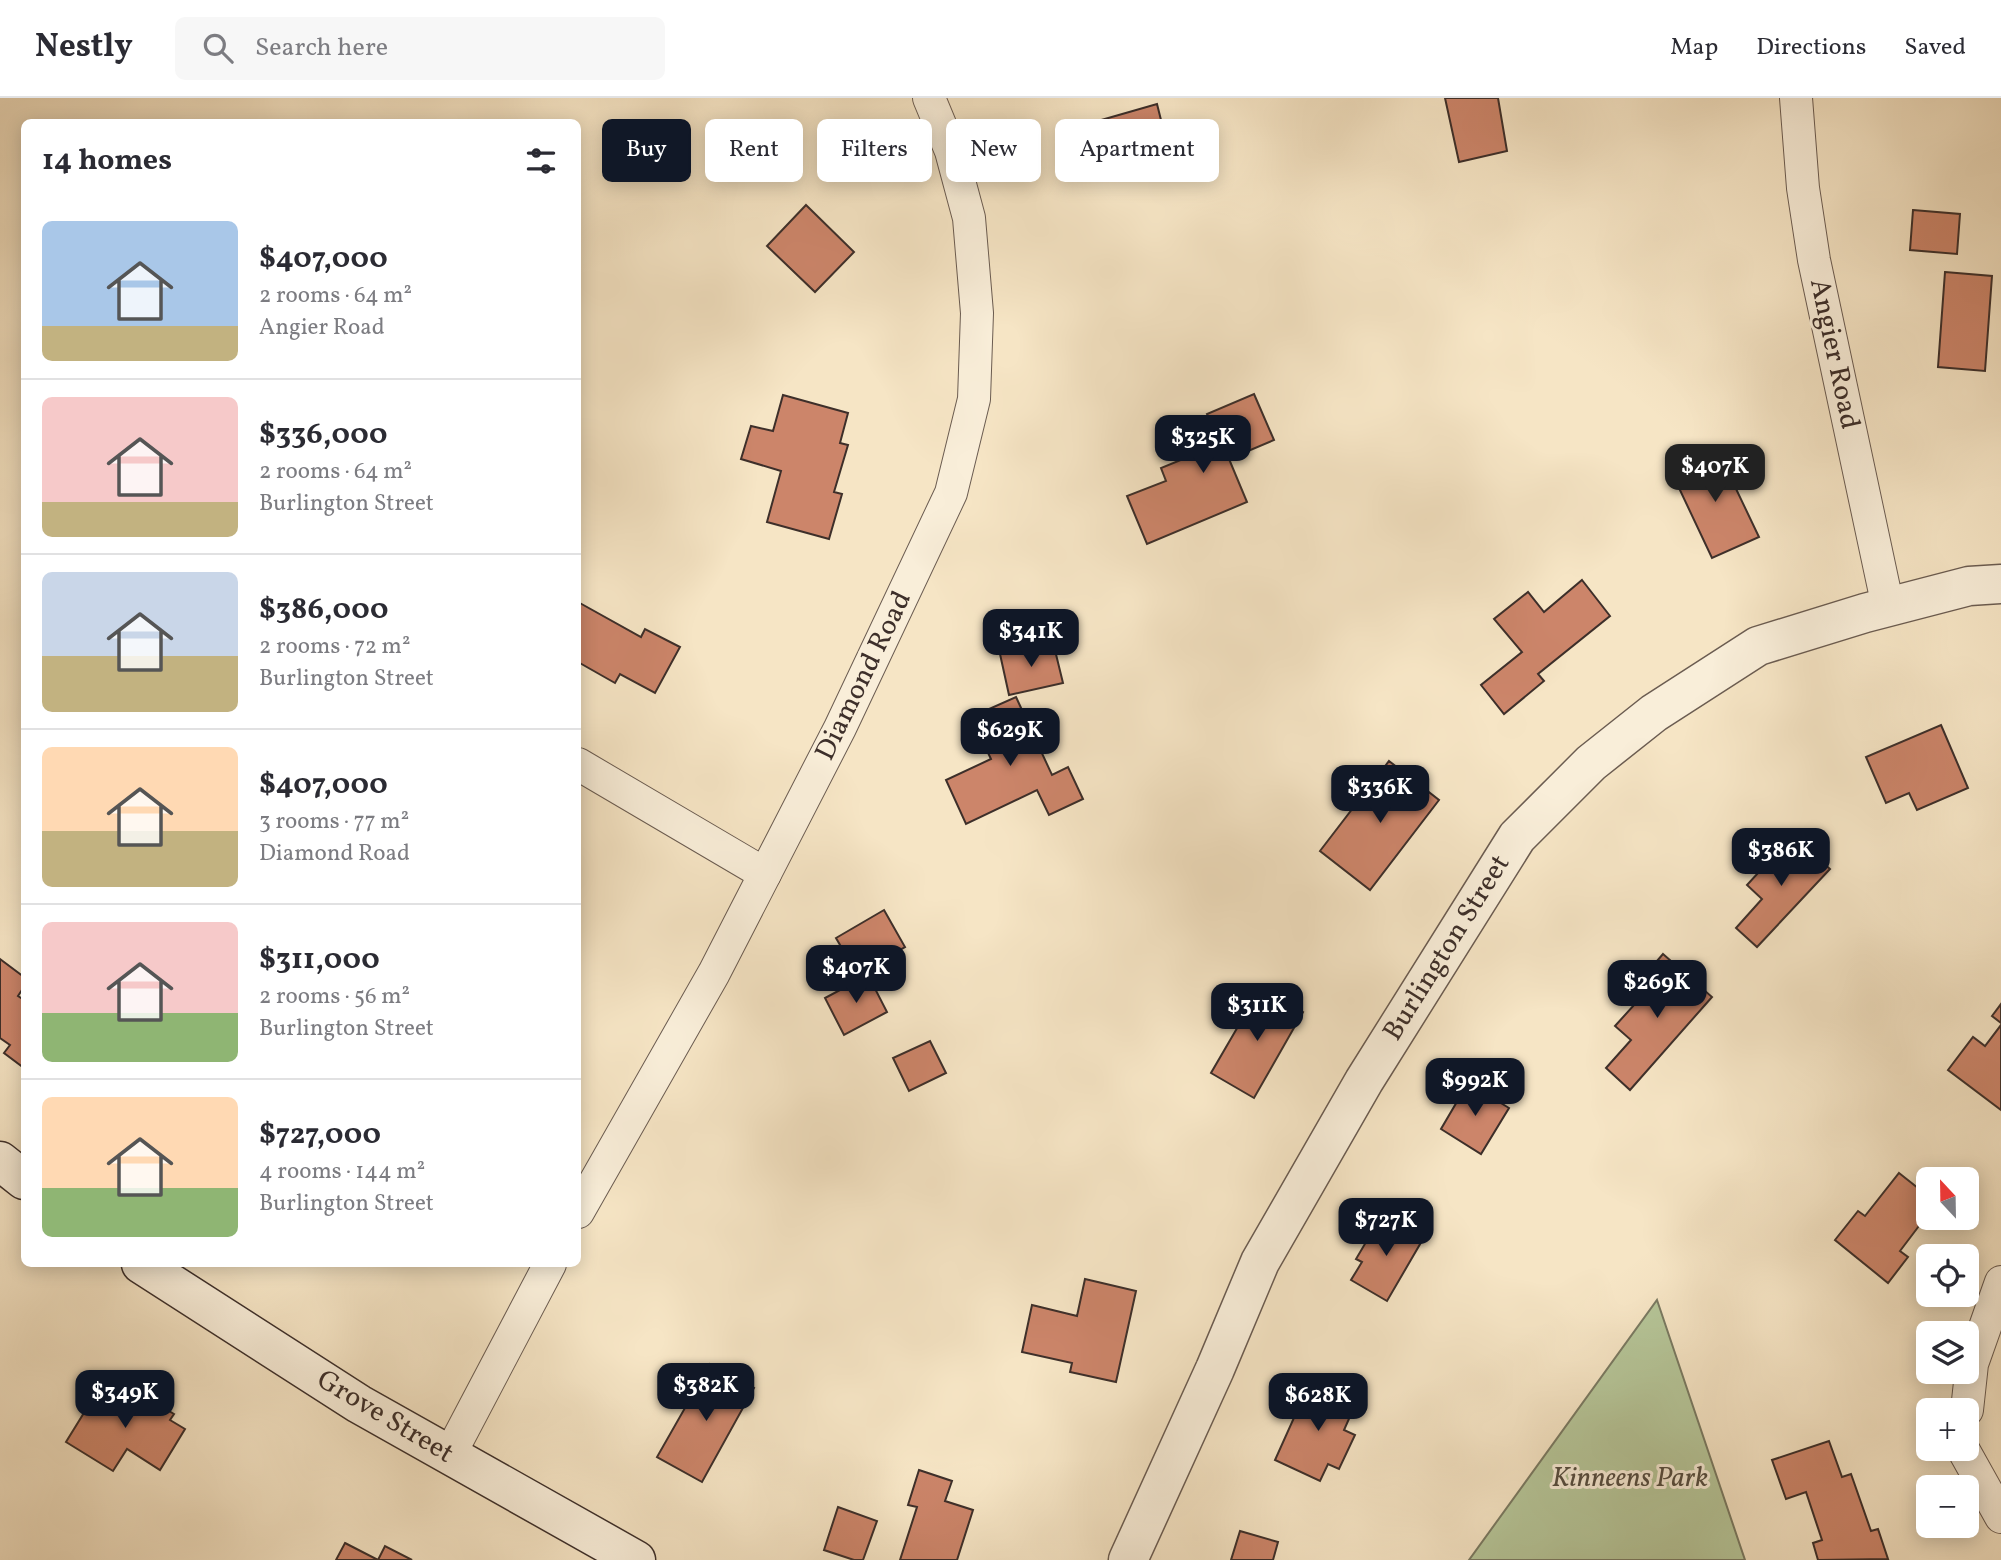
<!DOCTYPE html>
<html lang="en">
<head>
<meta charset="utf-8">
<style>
	body { margin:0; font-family:Vollkorn,serif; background:#f7f7f7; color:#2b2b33; height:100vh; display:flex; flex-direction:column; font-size:26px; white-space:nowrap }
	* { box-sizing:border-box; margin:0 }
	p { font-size:23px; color:#7c7c81 }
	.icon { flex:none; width:38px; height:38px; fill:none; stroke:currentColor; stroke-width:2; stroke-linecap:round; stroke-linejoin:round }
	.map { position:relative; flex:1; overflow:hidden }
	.details { position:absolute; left:21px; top:21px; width:560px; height:1148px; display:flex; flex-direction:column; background:#fff; border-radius:10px; box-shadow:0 4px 18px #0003 }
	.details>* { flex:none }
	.hud { position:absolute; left:602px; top:21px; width:665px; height:63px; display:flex; gap:14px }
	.needle { width:46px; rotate:338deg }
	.fabs { position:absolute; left:1916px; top:1069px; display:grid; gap:14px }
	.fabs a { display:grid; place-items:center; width:63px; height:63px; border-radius:10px; background:#fff; box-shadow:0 4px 18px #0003; font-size:35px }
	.price { position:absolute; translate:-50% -60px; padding:0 16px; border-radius:14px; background:#111827; color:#fff; font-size:23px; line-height:46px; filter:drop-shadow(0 2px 4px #0008) }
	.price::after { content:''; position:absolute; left:50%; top:42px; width:21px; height:16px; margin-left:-10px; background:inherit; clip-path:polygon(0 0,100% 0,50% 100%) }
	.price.active { background:#222; color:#fff }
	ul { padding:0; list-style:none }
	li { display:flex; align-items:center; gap:21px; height:175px; padding:0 21px }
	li+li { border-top:2px solid #e1e1e2 }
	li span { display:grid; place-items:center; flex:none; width:196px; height:140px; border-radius:10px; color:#555 }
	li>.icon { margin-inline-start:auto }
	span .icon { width:84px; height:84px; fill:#fffc; stroke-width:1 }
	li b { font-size:30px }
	h2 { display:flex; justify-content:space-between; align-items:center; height:84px; padding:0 21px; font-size:30px }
	.pill { padding:0 24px; border-radius:10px; background:#fff; box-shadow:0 4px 18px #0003; font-size:24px; line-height:63px }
	.pill.active { background:#111827; color:#fff }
	header { display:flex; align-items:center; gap:42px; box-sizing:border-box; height:98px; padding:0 35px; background:#fff; border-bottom:2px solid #e1e1e2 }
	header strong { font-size:33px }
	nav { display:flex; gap:38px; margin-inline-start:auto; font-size:24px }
	.search { width:490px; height:63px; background:#f7f7f7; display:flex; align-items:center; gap:18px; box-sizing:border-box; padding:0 24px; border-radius:10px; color:#7c7c81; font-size:26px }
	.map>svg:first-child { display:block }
	.green { fill:#b6c699; stroke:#7a7a62; stroke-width:2 }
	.building { fill:#cc856a; stroke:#3d2f2a; stroke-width:2 }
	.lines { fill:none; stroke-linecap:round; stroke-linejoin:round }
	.minor-casing { stroke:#6b5c51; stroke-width:34 }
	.tertiary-casing { stroke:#6b5c51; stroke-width:41 }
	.secondary-casing { stroke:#3d2f2a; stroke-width:41 }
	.minor { stroke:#f9eed9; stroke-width:32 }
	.tertiary { stroke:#f9eed9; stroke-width:38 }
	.secondary { stroke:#f9eed9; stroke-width:38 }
	.labels { text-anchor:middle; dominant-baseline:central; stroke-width:6; stroke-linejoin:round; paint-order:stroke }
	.street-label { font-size:28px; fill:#3d2f2a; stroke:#f9eed9 }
	.park-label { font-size:28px; font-style:italic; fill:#554d40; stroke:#f9eed9 }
</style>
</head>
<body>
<header>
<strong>Nestly</strong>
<div class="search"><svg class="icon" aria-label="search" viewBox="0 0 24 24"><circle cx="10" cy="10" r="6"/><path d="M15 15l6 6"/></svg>Search here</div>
<nav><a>Map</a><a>Directions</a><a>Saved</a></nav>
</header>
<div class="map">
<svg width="2001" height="1462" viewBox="0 0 2001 1462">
	<rect width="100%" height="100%" fill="#f6e5c5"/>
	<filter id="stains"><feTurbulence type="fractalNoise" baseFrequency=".00286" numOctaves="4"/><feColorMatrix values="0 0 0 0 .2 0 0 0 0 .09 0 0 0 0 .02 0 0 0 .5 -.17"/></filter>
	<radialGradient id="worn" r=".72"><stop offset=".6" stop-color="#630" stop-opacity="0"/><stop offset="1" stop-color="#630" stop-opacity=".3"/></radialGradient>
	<path class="green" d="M1657,1202l88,260h-276z"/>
	<g class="building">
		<path d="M1445,0h53l9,53 -48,11z"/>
		<path d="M1157,6l7,28 29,-7 10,36 -41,11 -5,-15 -81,22 -13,-48z"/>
		<path d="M806,107l48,47 -39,40 -48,-46z"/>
		<path d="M1913,112l47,4 -3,40 -47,-4z"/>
		<path d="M1945,174l47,4 -7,95 -47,-4z"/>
		<path d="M1254,296l20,46 -45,19 18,43 -100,42 -20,-48 39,-15 -5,-13 59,-24 -13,-30z"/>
		<path d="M783,297l65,18 -8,30 8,2 -14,47 8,2 -13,45 -62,-17 14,-51 -40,-12 10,-33 22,5z"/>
		<path d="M1717,351l42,88 -47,21 -41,-87z"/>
		<path d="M1582,482l28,36 -72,58 6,7 -40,33 -23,-29 41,-33 -28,-33 34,-27 16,20z"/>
		<path d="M578,504l63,35 4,-8 35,18 -25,46 -35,-19 -5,9 -37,-21z"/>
		<path d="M1053,544l10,41 -54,12 -9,-41z"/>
		<path d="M1016,599l36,78 16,-8 15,32 -34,16 -12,-25 -71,34 -20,-44 45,-21 -20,-42z"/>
		<path d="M1941,627l27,63 -51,22 -8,-17 -23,10 -20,-46z"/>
		<path d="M1389,663l50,39 -69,90 -50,-39z"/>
		<path d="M1793,737l37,34 -73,78 -21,-19 26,-29 -15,-14z"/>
		<path d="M884,812l21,37 -48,27 -21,-36z"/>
		<path d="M1663,856l49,43 -82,93 -24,-22 25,-28 -16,-14 39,-43 -9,-8z"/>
		<path d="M0,861l24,18v10l-6,9 6,4v68l-20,-15 6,-8 -10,-7z"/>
		<path d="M868,877l19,37 -43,23 -19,-37z"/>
		<path d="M1261,889l42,25 -49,86 -43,-25z"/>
		<path d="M2001,906v19l-9,-7z"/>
		<path d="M2001,927v85l-53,-40 25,-33 12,9z"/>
		<path d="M930,943l16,32 -37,18 -16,-33z"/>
		<path d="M1468,985l41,25 -28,46 -40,-25z"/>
		<path d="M1899,1075l29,23v18l-28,37 8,6 -20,26 -53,-43 23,-29 7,5z"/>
		<path d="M1382,1117l41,24 -36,62 -36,-21 11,-18 -6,-3z"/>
		<path d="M1085,1181l51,12 -20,91 -46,-10 2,-9 -50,-11 10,-47 45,11z"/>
		<path d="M710,1266l44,24 -52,94 -45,-25z"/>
		<path d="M110,1284l44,28 3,-6 17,10 -4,6 15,9 -25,41 -33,-21 -14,22 -47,-29 29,-47 5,2z"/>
		<path d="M1310,1284l46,21 -12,27 11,5 -16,34 -11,-5 -8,17 -45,-21z"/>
		<path d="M1829,1343l13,36 9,-3 20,57 7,-2 10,30 -70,1 -5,-17 9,-3 -16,-48 -20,7 -14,-39z"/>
		<path d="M919,1372l33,11 -7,20 28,9 -16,50h-57l17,-53 -9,-2z"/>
		<path d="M838,1409l39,14 -14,39h-9l-30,-10z"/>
		<path d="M1240,1433l38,11 -5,18h-42z"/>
		<path d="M345,1445l33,17 7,-14 27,14h-76z"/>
	</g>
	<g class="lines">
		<g class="minor-casing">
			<g id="minor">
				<path d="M1796,0l7,90 11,72 74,347"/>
				<path d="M578,666l187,110"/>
				<path d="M578,1114l136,-239 126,-245 111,-235 23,-94 3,-86 -8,-95 -18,-67 -22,-53"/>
				<path d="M1967,1312l5,-46 29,-82"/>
				<path d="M1963,1351l38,68"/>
				<path d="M449,1358l101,-192"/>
			</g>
		</g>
		<g class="tertiary-casing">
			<path id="tertiary" d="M1128,1462l87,-191 45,-107 104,-181 153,-244 74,-74 63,-50 104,-67 107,-33 104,-27 32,-2"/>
		</g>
		<g class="secondary-casing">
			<g id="secondary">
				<path d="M0,1063l24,19"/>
				<path d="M141,1166l218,140 277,156"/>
			</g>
		</g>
		<use href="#minor" class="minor"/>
		<use href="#tertiary" class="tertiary"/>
		<use href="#secondary" class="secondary"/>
	</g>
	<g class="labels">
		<g class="street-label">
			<text transform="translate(1834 256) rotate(78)">Angier Road</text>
			<text transform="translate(864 578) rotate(-64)">Diamond Road</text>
			<text transform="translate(1447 850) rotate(-58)">Burlington Street</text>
			<text transform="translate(385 1319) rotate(31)">Grove Street</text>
		</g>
		<g class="park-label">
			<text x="1630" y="1380">Kinneens Park</text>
		</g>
	</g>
	<rect width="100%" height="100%" filter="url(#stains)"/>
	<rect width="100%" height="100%" fill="url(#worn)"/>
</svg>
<div class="fabs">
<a><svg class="needle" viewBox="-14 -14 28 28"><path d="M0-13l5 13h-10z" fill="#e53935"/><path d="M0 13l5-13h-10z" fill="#7c7c81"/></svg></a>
<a><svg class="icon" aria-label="locate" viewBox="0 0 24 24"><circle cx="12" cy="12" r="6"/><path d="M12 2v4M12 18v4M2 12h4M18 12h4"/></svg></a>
<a><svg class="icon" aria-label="layers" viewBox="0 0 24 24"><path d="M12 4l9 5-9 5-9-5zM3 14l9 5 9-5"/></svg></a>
<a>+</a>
<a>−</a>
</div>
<b class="price" style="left:1203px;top:377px">$325K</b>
<b class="price active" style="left:1715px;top:406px">$407K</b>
<b class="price" style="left:1031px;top:571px">$341K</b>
<b class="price" style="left:1010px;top:670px">$629K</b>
<b class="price" style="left:1380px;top:727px">$336K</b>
<b class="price" style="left:1781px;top:790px">$386K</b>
<b class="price" style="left:856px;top:907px">$407K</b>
<b class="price" style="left:1657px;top:922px">$269K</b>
<b class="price" style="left:1257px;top:945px">$311K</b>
<b class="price" style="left:1475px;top:1020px">$992K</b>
<b class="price" style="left:1386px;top:1160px">$727K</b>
<b class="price" style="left:706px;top:1325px">$382K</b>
<b class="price" style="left:125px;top:1332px">$349K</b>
<b class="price" style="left:1318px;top:1335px">$628K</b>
<div class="hud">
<a class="pill active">Buy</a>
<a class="pill">Rent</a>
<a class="pill">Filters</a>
<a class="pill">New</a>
<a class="pill">Apartment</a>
</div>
<section class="details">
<h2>14 homes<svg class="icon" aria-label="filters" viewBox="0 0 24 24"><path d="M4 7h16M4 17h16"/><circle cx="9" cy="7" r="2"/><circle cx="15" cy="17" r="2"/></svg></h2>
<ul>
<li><span style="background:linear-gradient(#a9c7e8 75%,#c2b280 0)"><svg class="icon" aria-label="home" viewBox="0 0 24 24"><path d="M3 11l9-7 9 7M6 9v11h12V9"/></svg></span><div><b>$407,000</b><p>2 rooms · 64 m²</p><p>Angier Road</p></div></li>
<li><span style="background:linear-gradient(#f6c9c9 75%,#c2b280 0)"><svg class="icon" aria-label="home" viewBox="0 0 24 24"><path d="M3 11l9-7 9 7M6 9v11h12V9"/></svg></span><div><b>$336,000</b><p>2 rooms · 64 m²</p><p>Burlington Street</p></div></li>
<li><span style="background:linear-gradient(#c9d6e8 60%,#c2b280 0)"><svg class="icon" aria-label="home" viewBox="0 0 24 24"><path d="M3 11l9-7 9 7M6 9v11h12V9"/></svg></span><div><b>$386,000</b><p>2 rooms · 72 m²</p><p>Burlington Street</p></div></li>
<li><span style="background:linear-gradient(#ffd9b3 60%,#c2b280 0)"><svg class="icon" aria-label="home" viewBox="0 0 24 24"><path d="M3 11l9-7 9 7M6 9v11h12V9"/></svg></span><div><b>$407,000</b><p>3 rooms · 77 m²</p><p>Diamond Road</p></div></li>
<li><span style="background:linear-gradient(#f6c9c9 65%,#8fb573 0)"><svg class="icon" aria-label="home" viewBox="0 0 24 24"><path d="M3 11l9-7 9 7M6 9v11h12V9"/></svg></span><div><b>$311,000</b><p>2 rooms · 56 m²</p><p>Burlington Street</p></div></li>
<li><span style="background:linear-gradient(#ffd9b3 65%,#8fb573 0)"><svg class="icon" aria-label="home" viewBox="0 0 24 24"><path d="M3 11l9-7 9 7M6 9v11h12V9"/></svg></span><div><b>$727,000</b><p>4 rooms · 144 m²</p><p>Burlington Street</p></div></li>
</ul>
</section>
</div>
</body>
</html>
